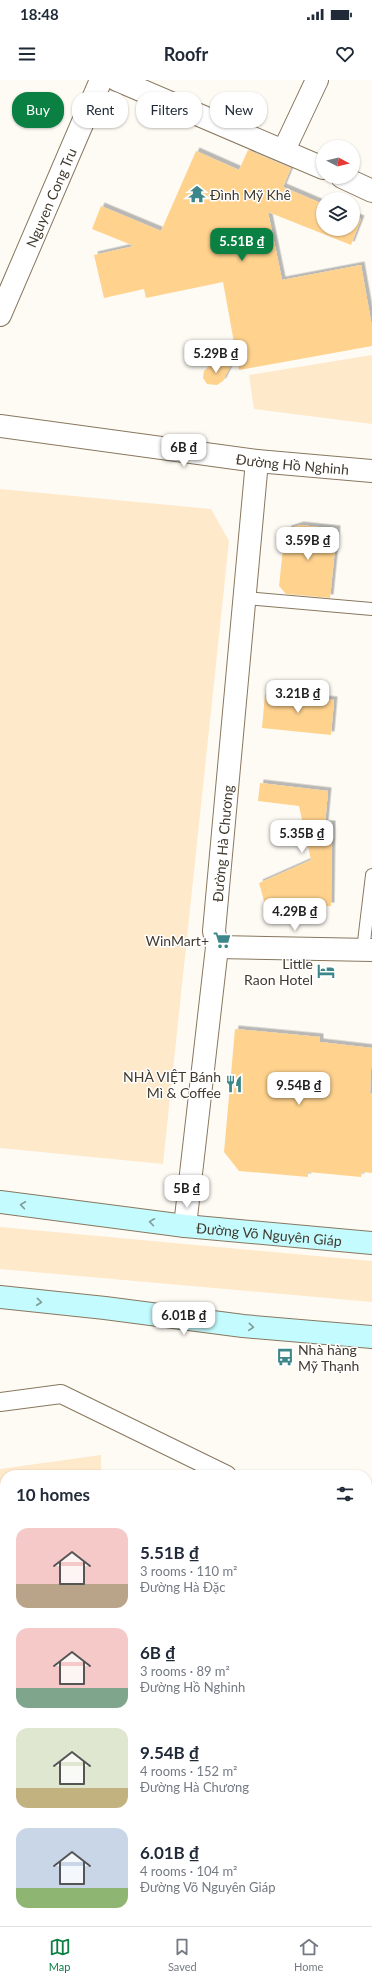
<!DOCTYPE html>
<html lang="en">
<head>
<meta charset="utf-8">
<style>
	body { margin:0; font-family:Lato,sans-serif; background:#f2f2f3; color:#1f2937; height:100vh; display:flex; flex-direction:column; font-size:15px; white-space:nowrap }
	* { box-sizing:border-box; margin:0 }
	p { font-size:13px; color:#747a83 }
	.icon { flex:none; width:22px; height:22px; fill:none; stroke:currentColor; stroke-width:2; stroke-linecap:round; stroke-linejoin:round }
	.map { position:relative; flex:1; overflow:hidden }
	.details { position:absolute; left:0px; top:1390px; width:372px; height:456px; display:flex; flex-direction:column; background:#fff; border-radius:16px 16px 0 0; box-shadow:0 1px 3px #0004 }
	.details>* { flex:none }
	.top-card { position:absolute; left:12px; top:12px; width:348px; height:36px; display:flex; gap:8px }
	.needle { width:26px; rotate:97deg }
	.fabs { position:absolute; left:316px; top:60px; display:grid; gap:8px }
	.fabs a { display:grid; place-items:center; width:44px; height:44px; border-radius:50%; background:#fff; box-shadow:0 1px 3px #0004; font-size:20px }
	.price { position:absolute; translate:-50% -34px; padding:0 9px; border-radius:8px; background:#fff; color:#222; font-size:13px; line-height:26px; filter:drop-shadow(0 1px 2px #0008) }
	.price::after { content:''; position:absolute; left:50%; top:24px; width:12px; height:9px; margin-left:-6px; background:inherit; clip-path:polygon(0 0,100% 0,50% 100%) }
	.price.active { background:#0b8043; color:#fff }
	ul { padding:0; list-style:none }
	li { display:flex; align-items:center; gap:12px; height:100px; padding:0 16px }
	li span { display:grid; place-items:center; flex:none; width:112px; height:80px; border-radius:12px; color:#555 }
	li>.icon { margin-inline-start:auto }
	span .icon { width:48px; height:48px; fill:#fffc; stroke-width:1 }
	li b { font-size:17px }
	h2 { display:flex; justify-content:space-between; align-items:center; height:48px; padding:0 16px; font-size:17px }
	.pill { padding:0 14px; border-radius:16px; background:#fff; box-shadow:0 1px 3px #0004; font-size:14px; line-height:36px }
	.pill.active { background:#0b8043; color:#fff }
	.status { display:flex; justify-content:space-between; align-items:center; height:28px; padding:0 20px; background:#fff; direction:ltr }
	.status svg { height:11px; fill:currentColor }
	header { display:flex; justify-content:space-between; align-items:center; height:52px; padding:0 16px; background:#fff; font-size:18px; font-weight:700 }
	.tab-bar { display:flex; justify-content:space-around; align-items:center; height:56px; border-top:1px solid #e0e1e3; background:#fff; font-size:11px; color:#747a83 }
	.tab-bar a { display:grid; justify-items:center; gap:2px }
	.tab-bar .active { color:#0b8043 }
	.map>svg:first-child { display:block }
	.green { fill:#fee9cb }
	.water { fill:#fad9a7; stroke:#c2a982 }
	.building { fill:#ffd38e; filter:url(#shadow) }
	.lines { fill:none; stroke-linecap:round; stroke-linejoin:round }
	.service-casing { stroke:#88775e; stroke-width:14 }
	.pedestrian-casing { stroke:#88775e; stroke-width:20 }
	.minor-casing { stroke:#88775e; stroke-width:24 }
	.tertiary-casing { stroke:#88775e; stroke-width:24 }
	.secondary-casing { stroke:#88775e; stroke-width:24 }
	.path { stroke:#b6b1a9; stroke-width:2.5; stroke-dasharray:2 3; stroke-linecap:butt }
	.service { stroke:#fff; stroke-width:12 }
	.pedestrian { stroke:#fff; stroke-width:18 }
	.minor { stroke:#fff; stroke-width:22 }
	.tertiary { stroke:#fff; stroke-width:22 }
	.secondary { stroke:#c4fbfe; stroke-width:22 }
	.oneway { stroke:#829a96 }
	.labels { text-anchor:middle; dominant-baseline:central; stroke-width:3; stroke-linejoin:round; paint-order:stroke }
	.poi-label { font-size:14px; fill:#40392d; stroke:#fff; text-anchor:end }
	.street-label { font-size:14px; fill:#40392d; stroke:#fff }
</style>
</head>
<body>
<div class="status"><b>18:48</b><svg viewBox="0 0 49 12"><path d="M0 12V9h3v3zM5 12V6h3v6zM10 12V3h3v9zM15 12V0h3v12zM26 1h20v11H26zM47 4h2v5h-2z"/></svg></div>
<header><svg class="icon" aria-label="menu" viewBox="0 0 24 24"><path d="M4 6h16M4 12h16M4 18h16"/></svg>Roofr<svg class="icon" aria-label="heart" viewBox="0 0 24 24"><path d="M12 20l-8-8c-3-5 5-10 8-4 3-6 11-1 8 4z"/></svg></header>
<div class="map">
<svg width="372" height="1846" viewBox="0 0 372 1846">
	<defs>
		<filter id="shadow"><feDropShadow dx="3.5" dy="-3.5" stdDeviation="0" flood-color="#0004"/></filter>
	</defs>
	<rect width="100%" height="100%" fill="#fefbf5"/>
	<g class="green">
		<path d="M372,275v69l-118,-15 -5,-34z"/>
		<path d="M0,409l211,20 18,32 -66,623 -163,-16z"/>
		<path d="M0,1147l372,34v41l-372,-33z"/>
		<path d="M101,1375v20h-96v165l-5,3v-174z"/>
	</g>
	<path class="water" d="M0,1802l5,1v38h362v-2h5v7h-372z"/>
	<g class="building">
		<path d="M248,70l43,18 -8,19 40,17v25h30v-13l8,3 -10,26 -83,-33 14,68 79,-15 11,62v19l-133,24 -16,-88 -77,16 -2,-9 -40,9 -10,-43 40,-9 -42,-17 9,-23 60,25 35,-80 43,19z"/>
		<path d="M212,284l19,1 -8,16 -6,4 -10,-1 -4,-6 1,-7z"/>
		<path d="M300,445l37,4 -7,69 -44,-4 -7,-8 5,-47 4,-10z"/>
		<path d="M265,614l69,6 -3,35 -69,-7z"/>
		<path d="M260,703l68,8 -3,33h7l-1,82 -17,1 -46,8 -9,-32 52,-23 -12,-54 -41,-5z"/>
		<path d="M235,949l85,8v5l52,6 -2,45h2v80l-10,-1 -1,5 -53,-5v5l-69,-6 -15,-19z"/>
	</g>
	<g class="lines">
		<g class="service-casing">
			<g id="service">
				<path d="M245,518l127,11"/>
				<path d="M363,870l9,-75"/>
			</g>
		</g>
		<g class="pedestrian-casing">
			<path id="pedestrian" d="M0,1322l61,-8 166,81"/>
		</g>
		<g class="minor-casing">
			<g id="minor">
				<path d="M117,0l206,88"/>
				<path d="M284,70l33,-70"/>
				<path d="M342,97l30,14"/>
				<path d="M217,867l155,3"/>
				<path id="s1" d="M185,1146l32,-279 -3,-16 43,-470"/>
			</g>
		</g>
		<g class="tertiary-casing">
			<g id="tertiary">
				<path id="s2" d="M0,235l101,-235"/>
				<path id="s3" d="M0,346l257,35 115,10"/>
			</g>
		</g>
		<g class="secondary-casing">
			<g id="secondary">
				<path id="s4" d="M0,1122l185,24 187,17"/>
				<path d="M0,1217l105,11 138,18 129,11"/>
			</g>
		</g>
		<g class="path">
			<path d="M146,1395l23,-4"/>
			<path d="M0,1421l5,-1"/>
			<path d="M0,1509h5"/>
		</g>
		<use href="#service" class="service"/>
		<use href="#pedestrian" class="pedestrian"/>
		<use href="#minor" class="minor"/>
		<use href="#tertiary" class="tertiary"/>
		<use href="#secondary" class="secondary"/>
	</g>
	<defs><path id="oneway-chevron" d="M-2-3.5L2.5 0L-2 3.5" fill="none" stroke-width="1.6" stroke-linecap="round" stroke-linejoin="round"/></defs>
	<g class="oneway">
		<use href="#oneway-chevron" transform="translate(23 1125) rotate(-172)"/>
		<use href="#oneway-chevron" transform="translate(152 1142) rotate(-172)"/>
		<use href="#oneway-chevron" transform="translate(39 1222) rotate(6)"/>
		<use href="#oneway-chevron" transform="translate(251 1247) rotate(5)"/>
	</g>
	<defs>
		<g id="temple-bare" transform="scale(1.38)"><path d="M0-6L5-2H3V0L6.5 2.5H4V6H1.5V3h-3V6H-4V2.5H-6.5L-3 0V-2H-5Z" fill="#3d8689" stroke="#fff" stroke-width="2.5" paint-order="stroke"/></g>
		<g id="supermarket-bare" transform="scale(1.38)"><path d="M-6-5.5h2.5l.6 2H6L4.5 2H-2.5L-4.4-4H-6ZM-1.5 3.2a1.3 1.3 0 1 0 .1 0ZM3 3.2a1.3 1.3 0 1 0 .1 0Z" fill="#3d8689" stroke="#fff" stroke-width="2.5" paint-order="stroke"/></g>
		<g id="hotel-bare" transform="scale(1.38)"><path d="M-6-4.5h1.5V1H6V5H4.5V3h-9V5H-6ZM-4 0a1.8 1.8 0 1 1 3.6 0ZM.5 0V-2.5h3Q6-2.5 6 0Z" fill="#3d8689" stroke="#fff" stroke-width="2.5" paint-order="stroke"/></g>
		<g id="restaurant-bare" transform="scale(1.38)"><path d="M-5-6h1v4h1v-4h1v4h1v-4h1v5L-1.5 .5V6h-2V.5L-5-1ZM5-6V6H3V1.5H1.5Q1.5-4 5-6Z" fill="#3d8689" stroke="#fff" stroke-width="2.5" paint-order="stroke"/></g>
		<g id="bus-bare" transform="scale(1.38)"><path d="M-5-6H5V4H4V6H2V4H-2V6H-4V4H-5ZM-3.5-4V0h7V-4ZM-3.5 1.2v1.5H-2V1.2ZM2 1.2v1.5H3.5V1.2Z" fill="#3d8689" stroke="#fff" stroke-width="2.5" paint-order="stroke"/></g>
	</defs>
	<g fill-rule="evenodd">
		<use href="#temple-bare" x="197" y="114"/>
		<use href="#supermarket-bare" x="222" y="860"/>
		<use href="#hotel-bare" x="326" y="891"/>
		<use href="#restaurant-bare" x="234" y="1004"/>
		<use href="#bus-bare" x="285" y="1277"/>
	</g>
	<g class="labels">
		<g class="poi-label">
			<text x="210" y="114" text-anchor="start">Đình Mỹ Khê</text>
			<text x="209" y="860">WinMart+</text>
			<text x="313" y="883">Little<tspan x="313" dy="16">Raon Hotel</tspan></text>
			<text x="221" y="996">NHÀ VIỆT Bánh<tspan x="221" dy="16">Mì &amp; Coffee</tspan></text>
			<text x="298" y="1269" text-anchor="start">Nhà hàng<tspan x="298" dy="16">Mỹ Thạnh</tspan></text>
		</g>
		<g class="street-label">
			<text stroke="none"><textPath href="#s2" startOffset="128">Nguyen Cong Tru</textPath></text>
			<text stroke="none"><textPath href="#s3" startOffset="295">Đường Hồ Nghinh</textPath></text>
			<text stroke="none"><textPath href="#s1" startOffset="385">Đường Hà Chương</textPath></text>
			<text stroke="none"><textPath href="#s4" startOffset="271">Đường Võ Nguyên Giáp</textPath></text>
		</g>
	</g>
</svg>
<div class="fabs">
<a><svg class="needle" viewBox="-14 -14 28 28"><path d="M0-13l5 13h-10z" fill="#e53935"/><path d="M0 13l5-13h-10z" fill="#747a83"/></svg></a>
<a><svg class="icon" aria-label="layers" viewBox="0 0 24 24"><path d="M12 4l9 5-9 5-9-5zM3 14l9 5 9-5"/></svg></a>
</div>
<b class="price active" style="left:242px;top:182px">5.51B ₫</b>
<b class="price" style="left:216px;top:294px">5.29B ₫</b>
<b class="price" style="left:184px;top:388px">6B ₫</b>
<b class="price" style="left:308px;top:481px">3.59B ₫</b>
<b class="price" style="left:298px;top:634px">3.21B ₫</b>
<b class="price" style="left:302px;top:774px">5.35B ₫</b>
<b class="price" style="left:295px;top:852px">4.29B ₫</b>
<b class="price" style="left:299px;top:1026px">9.54B ₫</b>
<b class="price" style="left:187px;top:1129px">5B ₫</b>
<b class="price" style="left:184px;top:1256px">6.01B ₫</b>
<div class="top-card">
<a class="pill active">Buy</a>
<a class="pill">Rent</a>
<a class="pill">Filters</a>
<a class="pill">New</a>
</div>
<section class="details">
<h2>10 homes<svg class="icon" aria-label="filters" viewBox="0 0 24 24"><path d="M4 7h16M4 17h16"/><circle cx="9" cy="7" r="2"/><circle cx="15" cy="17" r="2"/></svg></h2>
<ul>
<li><span style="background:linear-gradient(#f6c9c9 70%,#b9a48a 0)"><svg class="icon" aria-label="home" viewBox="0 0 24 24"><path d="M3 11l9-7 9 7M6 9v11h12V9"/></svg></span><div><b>5.51B ₫</b><p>3 rooms · 110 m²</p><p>Đường Hà Đặc</p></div></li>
<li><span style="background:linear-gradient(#f6c9c9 75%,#7fa58c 0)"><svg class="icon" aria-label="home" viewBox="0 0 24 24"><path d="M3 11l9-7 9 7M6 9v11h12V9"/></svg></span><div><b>6B ₫</b><p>3 rooms · 89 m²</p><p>Đường Hồ Nghinh</p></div></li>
<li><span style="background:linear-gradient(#dfe7d0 75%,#c2b280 0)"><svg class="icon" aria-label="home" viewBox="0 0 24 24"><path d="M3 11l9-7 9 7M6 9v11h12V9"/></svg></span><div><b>9.54B ₫</b><p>4 rooms · 152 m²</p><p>Đường Hà Chương</p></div></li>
<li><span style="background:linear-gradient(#c9d6e8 75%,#8fb573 0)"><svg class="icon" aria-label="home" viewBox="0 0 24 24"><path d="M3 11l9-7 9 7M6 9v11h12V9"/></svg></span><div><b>6.01B ₫</b><p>4 rooms · 104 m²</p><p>Đường Võ Nguyên Giáp</p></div></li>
</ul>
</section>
</div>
<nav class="tab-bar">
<a class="active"><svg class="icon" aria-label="map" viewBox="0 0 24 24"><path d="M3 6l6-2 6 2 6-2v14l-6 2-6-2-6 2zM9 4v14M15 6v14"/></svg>Map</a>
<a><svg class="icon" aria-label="saved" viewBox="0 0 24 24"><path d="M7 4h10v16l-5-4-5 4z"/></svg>Saved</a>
<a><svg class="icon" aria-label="home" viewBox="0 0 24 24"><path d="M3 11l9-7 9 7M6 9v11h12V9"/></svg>Home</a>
</nav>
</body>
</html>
